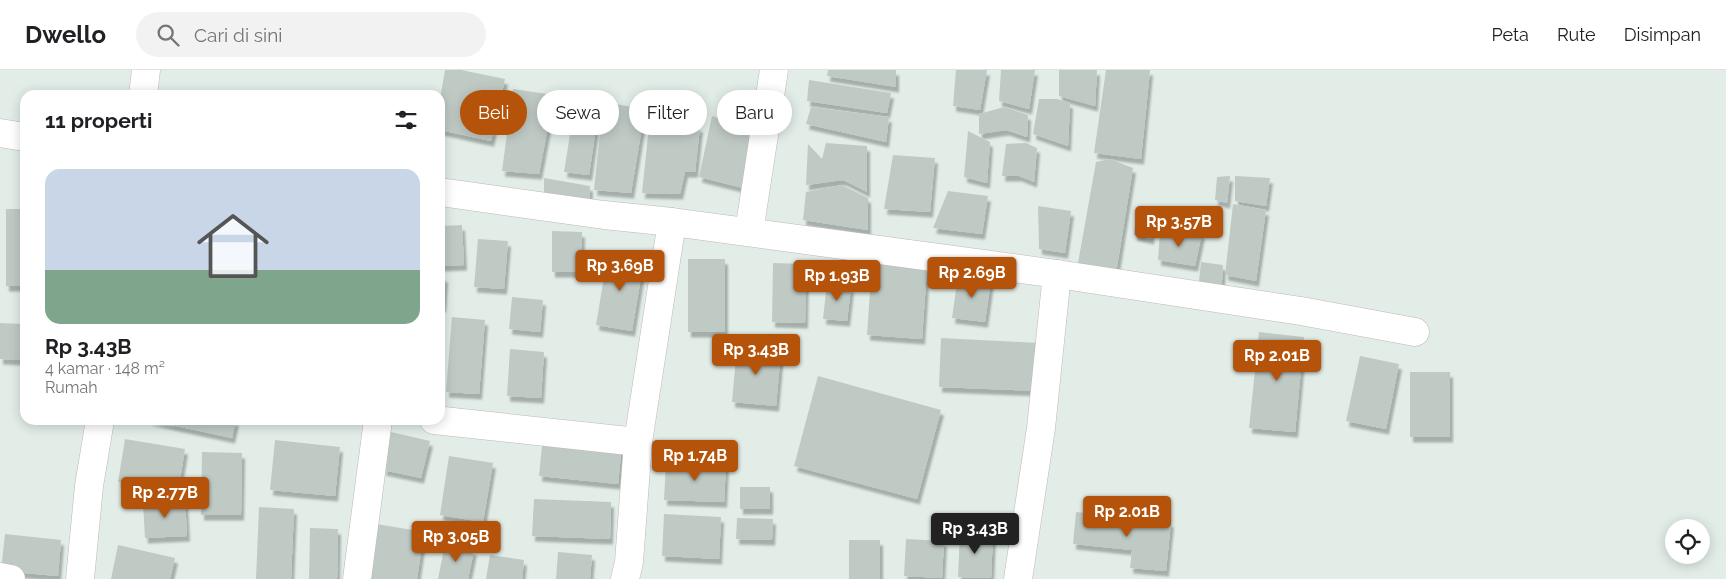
<!DOCTYPE html>
<html lang="id">
<head>
<meta charset="utf-8">
<style>
	body { margin:0; font-family:Raleway,sans-serif; background:#f2f2f2; color:#202124; height:100vh; display:flex; flex-direction:column; font-size:19px; white-space:nowrap }
	* { box-sizing:border-box; margin:0 }
	p { font-size:16px; color:#757577 }
	.icon { flex:none; width:28px; height:28px; fill:none; stroke:currentColor; stroke-width:2; stroke-linecap:round; stroke-linejoin:round }
	.map { position:relative; flex:1; overflow:hidden }
	.side { position:absolute; left:20px; top:20px; width:425px; height:335px; display:flex; flex-direction:column; background:#fff; border-radius:15px; box-shadow:0 2px 12px #0003 }
	.side>* { flex:none }
	.top-card { position:absolute; left:460px; top:20px; width:475px; height:45px; display:flex; gap:10px }
	.fabs { position:absolute; left:1665px; top:449px; display:grid; gap:10px }
	.fabs a { display:grid; place-items:center; width:45px; height:45px; border-radius:50%; background:#fff; box-shadow:0 2px 12px #0003; font-size:25px }
	.price { position:absolute; translate:-50% -42px; padding:0 11px; border-radius:5px; background:#b45309; color:#fff; font-size:16px; line-height:32px; filter:drop-shadow(0 1px 2px #0008) }
	.price::after { content:''; position:absolute; left:50%; top:30px; width:15px; height:11px; margin-left:-8px; background:inherit; clip-path:polygon(0 0,100% 0,50% 100%) }
	.price.current { background:#222; color:#fff }
	ul { padding:0; list-style:none }
	li { display:grid; align-content:center; gap:10px; height:265px; padding:0 25px }
	li+li { border-top:1px solid #e0e0e0 }
	li span { display:grid; place-items:center; height:155px; border-radius:15px; color:#555 }
	li>.icon { margin-inline-start:auto }
	span .icon { width:90px; height:90px; fill:#fffc; stroke-width:1 }
	li b { font-size:21px }
	h2 { display:flex; justify-content:space-between; align-items:center; height:60px; padding:0 25px; font-size:21px }
	.chip { padding:0 18px; border-radius:22px; background:#fff; box-shadow:0 2px 12px #0003; font-size:18px; line-height:45px }
	.chip.current { background:#b45309; color:#fff }
	header { display:flex; align-items:center; gap:30px; box-sizing:border-box; height:70px; padding:0 25px; background:#fff; border-bottom:1px solid #e0e0e0 }
	header strong { font-size:24px }
	nav { display:flex; gap:28px; margin-inline-start:auto; font-size:18px }
	.search { width:350px; height:45px; background:#f2f2f2; display:flex; align-items:center; gap:12px; box-sizing:border-box; padding:0 18px; border-radius:28px; color:#757577; font-size:19px }
	.map>svg:first-child { display:block }
	.building { fill:#c0cac5; filter:url(#shadow) }
	.lines { fill:none; stroke-linecap:round; stroke-linejoin:round }
	.street-casing { stroke:#beb7bb; stroke-width:29 }
	.street { stroke:#fff; stroke-width:28 }
</style>
</head>
<body>
<header>
<strong>Dwello</strong>
<div class="search"><svg class="icon" aria-label="search" viewBox="0 0 24 24"><circle cx="10" cy="10" r="6"/><path d="M15 15l6 6"/></svg>Cari di sini</div>
<nav><a>Peta</a><a>Rute</a><a>Disimpan</a></nav>
</header>
<div class="map">
<svg width="1726" height="509" viewBox="0 0 1726 509">
	<defs>
		<filter id="shadow"><feDropShadow dx="3" dy="5.5" stdDeviation="1" flood-color="#0004"/></filter>
	</defs>
	<rect width="100%" height="100%" fill="#e2ede8"/>
	<g class="building">
		<path d="M445,0h16l44,9 -14,62 -51,-11v-31z"/>
		<path d="M828,0h68v17l-69,-11z"/>
		<path d="M956,0h31l-7,40 -27,-4z"/>
		<path d="M1001,0h34l-6,39 -30,-8z"/>
		<path d="M1059,0h38l-2,36 -36,-10z"/>
		<path d="M1106,0h44l-9,89 -47,-6z"/>
		<path d="M809,10l82,13 -4,20 -80,-12z"/>
		<path d="M513,19l41,6 -15,79 -37,-3z"/>
		<path d="M576,26l24,5 -11,74 -25,-3z"/>
		<path d="M1039,29h18l13,4 -2,43 -35,-12z"/>
		<path d="M603,32l42,7 -14,84 -37,-3z"/>
		<path d="M811,37l78,10 -3,25 -80,-18z"/>
		<path d="M1004,37l24,8 -1,22 -21,-7 -27,4v-20z"/>
		<path d="M650,46l50,11 -5,45h-10l-5,22 -38,-1z"/>
		<path d="M712,46l41,12 -6,61 -48,-12z"/>
		<path d="M968,61l22,11 -3,41 -23,-6z"/>
		<path d="M826,73l41,3v46l-24,-12 -37,5 2,-41 14,15z"/>
		<path d="M1026,73l11,5 -3,34 -15,-6h-17l4,-32z"/>
		<path d="M893,85l42,3 -5,54 -46,-3z"/>
		<path d="M1110,89l23,9 -17,105 -38,-10 18,-101z"/>
		<path d="M1230,106l-3,27 -12,-3 2,-23z"/>
		<path d="M1235,106l35,2 -4,28 -31,-5z"/>
		<path d="M544,108l46,8 -1,23 -45,-9z"/>
		<path d="M842,115l26,13v32l-65,-10 3,-28z"/>
		<path d="M948,121l40,5 -6,38 -49,-6z"/>
		<path d="M1233,134l33,6 -10,71 -31,-6z"/>
		<path d="M1038,136l33,5 -6,42 -26,-4z"/>
		<rect x="6" y="139" width="19" height="77"/>
		<path d="M1137,139l16,1 -2,29 -17,-4z"/>
		<path d="M462,155l2,40 -24,1v-40z"/>
		<path d="M552,161l30,1 -1,40h-29z"/>
		<path d="M1160,162l42,1 -7,33 -37,-6z"/>
		<path d="M478,169l30,2 -4,48 -30,-2z"/>
		<path d="M608,183l36,6 -12,72 -36,-6z"/>
		<rect x="688" y="189" width="37" height="73"/>
		<path d="M1201,192l22,3 -2,29 -23,-3z"/>
		<path d="M773,193l33,1 -1,59 -33,-1z"/>
		<path d="M872,193l55,4 -5,72 -55,-4z"/>
		<path d="M440,206l5,1 -2,30h-3z"/>
		<path d="M958,206l33,4 -6,42 -33,-4z"/>
		<path d="M827,213l24,4 -4,34 -24,-2z"/>
		<path d="M512,227l31,3 -3,32 -31,-3z"/>
		<path d="M452,247l33,3 -6,74 -33,-2z"/>
		<path d="M0,253l23,1 -2,36 -21,-1z"/>
		<path d="M1259,262l45,5 -9,95 -46,-4z"/>
		<path d="M941,268l100,5 -2,48 -100,-4z"/>
		<path d="M737,276l44,5 -5,55 -44,-4z"/>
		<path d="M510,279l34,3 -3,46 -34,-2z"/>
		<path d="M1360,286l39,8 -13,65 -40,-8z"/>
		<rect x="1410" y="302" width="40" height="65"/>
		<path d="M818,306l123,34 -24,89 -123,-33z"/>
		<path d="M148,350h88l-4,18z"/>
		<path d="M391,362l39,9 -9,37 -38,-8z"/>
		<path d="M543,366l79,7 -4,41 -79,-8z"/>
		<path d="M125,369l60,10 -7,42 -60,-9z"/>
		<path d="M275,370l65,7 -5,49 -65,-6z"/>
		<path d="M202,382l40,1 -1,62h-40z"/>
		<path d="M449,386l44,7 -10,59 -43,-7z"/>
		<path d="M666,392l60,2 -2,38 -60,-2z"/>
		<rect x="740" y="417" width="30" height="22"/>
		<path d="M534,429l77,3 -1,37 -78,-3z"/>
		<path d="M185,430l2,36 -42,2 -2,-35z"/>
		<path d="M259,437l35,2 -3,70h-35z"/>
		<path d="M1076,442l95,10 -5,49 -36,-3 2,-18 -59,-6z"/>
		<path d="M664,444l57,3 -2,42 -57,-3z"/>
		<path d="M737,448l36,1 -1,21 -36,-1z"/>
		<path d="M371,453l53,9 -7,47h-54z"/>
		<path d="M310,458l28,1 -1,50h-28z"/>
		<path d="M960,462l33,2 -2,44 -33,-1z"/>
		<path d="M5,464l56,6 -3,36 -57,-5z"/>
		<path d="M906,469l38,2 -2,37 -38,-2z"/>
		<rect x="849" y="470" width="31" height="39"/>
		<path d="M445,474l29,6 -6,29h-30z"/>
		<path d="M118,475l57,13 -5,21h-59z"/>
		<path d="M558,482l34,3 -2,24h-34z"/>
		<path d="M490,485l34,5 -2,19h-36z"/>
	</g>
	<g class="lines">
		<g class="street-casing">
			<g id="street">
				<path d="M143,25l3,-25"/>
				<path d="M0,63l25,4"/>
				<path d="M440,122l164,23 68,7 385,52 244,37 114,21"/>
				<path d="M749,162l25,-162"/>
				<path d="M434,350l204,22"/>
				<path d="M0,507l11,2"/>
				<path d="M80,509l9,-93 11,-66"/>
				<path d="M357,509l21,-159"/>
				<path d="M625,509l4,-17 9,-120 34,-220"/>
				<path d="M1018,509l23,-151 16,-154"/>
			</g>
		</g>
		<use href="#street" class="street"/>
	</g>
</svg>
<div class="fabs">
<a><svg class="icon" aria-label="locate" viewBox="0 0 24 24"><circle cx="12" cy="12" r="6"/><path d="M12 2v4M12 18v4M2 12h4M18 12h4"/></svg></a>
</div>
<b class="price" style="left:1179px;top:178px">Rp 3.57B</b>
<b class="price" style="left:620px;top:222px">Rp 3.69B</b>
<b class="price" style="left:972px;top:229px">Rp 2.69B</b>
<b class="price" style="left:837px;top:232px">Rp 1.93B</b>
<b class="price" style="left:756px;top:306px">Rp 3.43B</b>
<b class="price" style="left:1277px;top:312px">Rp 2.01B</b>
<b class="price" style="left:695px;top:412px">Rp 1.74B</b>
<b class="price" style="left:165px;top:449px">Rp 2.77B</b>
<b class="price" style="left:1127px;top:468px">Rp 2.01B</b>
<b class="price current" style="left:975px;top:485px">Rp 3.43B</b>
<b class="price" style="left:456px;top:493px">Rp 3.05B</b>
<div class="top-card">
<a class="chip current">Beli</a>
<a class="chip">Sewa</a>
<a class="chip">Filter</a>
<a class="chip">Baru</a>
</div>
<section class="side">
<h2>11 properti<svg class="icon" aria-label="filters" viewBox="0 0 24 24"><path d="M4 7h16M4 17h16"/><circle cx="9" cy="7" r="2"/><circle cx="15" cy="17" r="2"/></svg></h2>
<ul>
<li><span style="background:linear-gradient(#c9d6e8 65%,#7fa58c 0)"><svg class="icon" aria-label="home" viewBox="0 0 24 24"><path d="M3 11l9-7 9 7M6 9v11h12V9"/></svg></span><div><b>Rp 3.43B</b><p>4 kamar · 148 m²</p><p>Rumah</p></div></li>
</ul>
</section>
</div>
</body>
</html>
